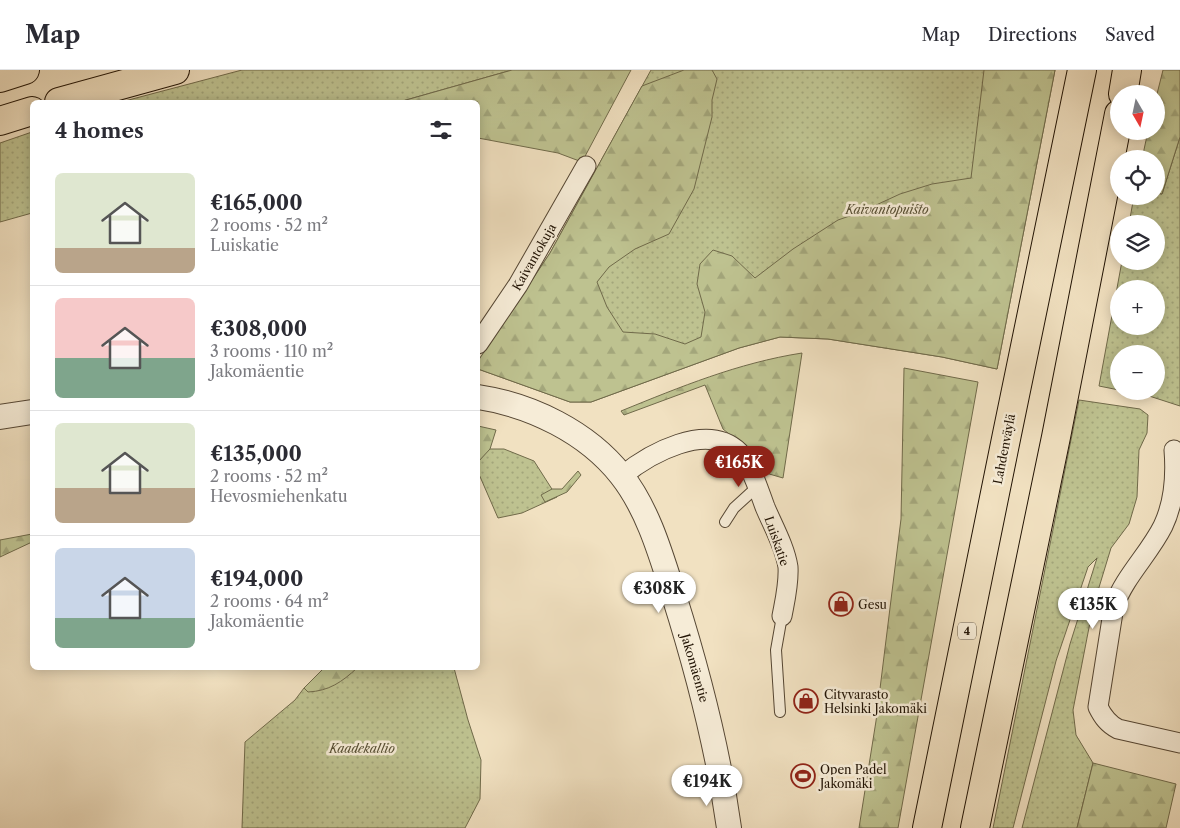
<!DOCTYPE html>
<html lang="en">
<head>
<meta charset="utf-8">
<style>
	body { margin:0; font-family:"Libre Caslon Text",serif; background:#f2f2f3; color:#2b2b33; height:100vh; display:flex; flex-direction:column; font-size:19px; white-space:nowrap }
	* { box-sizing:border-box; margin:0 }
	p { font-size:16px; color:#7c7c81 }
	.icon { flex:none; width:28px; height:28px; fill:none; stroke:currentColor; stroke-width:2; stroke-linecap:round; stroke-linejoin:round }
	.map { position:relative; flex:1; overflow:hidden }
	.panel { position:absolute; left:30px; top:30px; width:450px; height:570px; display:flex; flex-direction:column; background:#fff; border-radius:8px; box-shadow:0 2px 12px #0003 }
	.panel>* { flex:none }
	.needle { width:32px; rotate:171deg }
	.controls { position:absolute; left:1110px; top:15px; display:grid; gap:10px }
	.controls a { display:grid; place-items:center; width:55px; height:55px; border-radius:50%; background:#fff; box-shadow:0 2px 12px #0003; font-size:25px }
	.price { position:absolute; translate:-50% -42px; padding:0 11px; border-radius:18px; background:#fff; color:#222; font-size:16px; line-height:32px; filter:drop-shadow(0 1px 2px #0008) }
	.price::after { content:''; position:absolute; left:50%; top:30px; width:15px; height:11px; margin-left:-8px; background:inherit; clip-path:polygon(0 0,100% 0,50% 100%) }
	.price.current { background:#8f2418; color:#fff }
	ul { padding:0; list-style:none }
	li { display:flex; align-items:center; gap:15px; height:125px; padding:0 25px }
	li+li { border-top:1px solid #e1e1e2 }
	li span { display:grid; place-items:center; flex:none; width:140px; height:100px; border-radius:8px; color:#555 }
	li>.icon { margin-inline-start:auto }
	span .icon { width:60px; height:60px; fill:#fffc; stroke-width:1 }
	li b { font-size:21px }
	h2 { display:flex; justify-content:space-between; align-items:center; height:60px; padding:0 25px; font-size:21px }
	header { display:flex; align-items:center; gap:30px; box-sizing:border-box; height:70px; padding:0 25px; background:#fff; border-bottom:1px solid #e1e1e2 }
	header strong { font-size:24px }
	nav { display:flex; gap:28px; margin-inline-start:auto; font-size:18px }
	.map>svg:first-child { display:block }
	.grass { fill:url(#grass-dots); stroke:#706a4a; fill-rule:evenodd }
	.forest { fill:url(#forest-firs); stroke:#706a4a }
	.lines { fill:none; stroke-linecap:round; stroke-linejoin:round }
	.service-casing { stroke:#554633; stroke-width:12 }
	.minor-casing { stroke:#554633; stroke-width:21 }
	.tertiary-casing { stroke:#554633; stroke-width:26 }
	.motorway-casing { stroke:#211304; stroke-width:30 }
	.service { stroke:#f6ecd7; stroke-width:10 }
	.minor { stroke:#f6ecd7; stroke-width:19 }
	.tertiary { stroke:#f6ecd7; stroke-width:24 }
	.motorway { stroke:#f1e1c1; stroke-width:28 }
	.labels { text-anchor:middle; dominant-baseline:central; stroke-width:5; stroke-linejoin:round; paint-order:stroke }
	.shield { fill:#f6ecd7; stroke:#615443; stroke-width:1 }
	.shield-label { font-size:11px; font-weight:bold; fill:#211304 }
	.park-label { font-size:12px; font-style:italic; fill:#585035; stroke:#f6ecd7 }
	.street-label { font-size:12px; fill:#211304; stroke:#f6ecd7 }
	.poi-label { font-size:12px; fill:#211304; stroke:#f6ecd7; text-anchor:start }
</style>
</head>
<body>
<header>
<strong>Map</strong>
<nav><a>Map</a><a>Directions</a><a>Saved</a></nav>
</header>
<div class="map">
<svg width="1180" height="758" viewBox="0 0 1180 758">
	<defs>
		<pattern id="grass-dots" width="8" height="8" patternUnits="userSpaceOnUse" patternTransform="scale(1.25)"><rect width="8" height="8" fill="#bec290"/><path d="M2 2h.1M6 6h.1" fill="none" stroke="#a3a67b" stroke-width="1.8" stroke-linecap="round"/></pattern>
		<pattern id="forest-firs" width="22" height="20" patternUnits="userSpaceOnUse" patternTransform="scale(1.25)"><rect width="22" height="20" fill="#bec290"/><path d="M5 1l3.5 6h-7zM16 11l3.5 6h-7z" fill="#a3a67b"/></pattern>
	</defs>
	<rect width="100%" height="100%" fill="#f1e1c1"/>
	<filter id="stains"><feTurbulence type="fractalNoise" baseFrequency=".004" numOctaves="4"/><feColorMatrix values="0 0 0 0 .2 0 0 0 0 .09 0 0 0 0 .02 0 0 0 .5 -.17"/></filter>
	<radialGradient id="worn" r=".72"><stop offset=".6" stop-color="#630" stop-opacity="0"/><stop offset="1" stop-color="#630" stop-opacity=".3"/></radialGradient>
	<g class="grass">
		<path d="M242,0h270l-113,32h-278z"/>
		<path d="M651,0h404l-58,299 -55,-12 -114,-18 -48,-2 -41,11 -148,54h-21l-92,-33v-8l72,-108z"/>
		<path d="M32,62v81l-32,9v-79z"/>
		<path d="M1180,67v269l-37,-12 -16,-3h29v-37h-37v36l-20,-4 23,-125h34v-37h-27l5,-28h22v-3l6,1zM1119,219h37v37h-37z"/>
		<path d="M1079,330l61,9 8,6 -1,18 -8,17 -2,47 -8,27 -18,24 -18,59 -20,103 3,25 17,28 -16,65h-55l48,-184 27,-86 -9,9 -32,94 -43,167h-20z"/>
		<path d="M478,379h26l30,12 23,36 -35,16 -24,5 -20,-46z"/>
		<path d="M324,598h130l14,52 13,40 -1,39 -15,29h-223l3,-86 50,-42 9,-12z"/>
	</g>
	<g class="forest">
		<path d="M512,0h119l-49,92 -24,-9 -80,-15v-36h-79z"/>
		<path d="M684,0h28l5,9 -5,21v17l-18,72 -25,45 -34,15 -26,18 -12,15 10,25 16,25 32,2 30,10 16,-7 4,-25 -8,-28 3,-20 13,-14 19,6 23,22 38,-29 45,-29 23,-8 39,-18 32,-10 39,-6 13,-108h71l-58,299 -55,-12 -114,-18 -48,-2 -41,11 -148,54h-21l-92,-33v-8l72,-108 92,-167z"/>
		<path d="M1163,0h17v67l-18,57 -6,-1v-34h-14l6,-28h8v-33z"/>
		<path d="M802,283l-19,125 -24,-7 -20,-29 -16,-13 -18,-44 -81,30 -3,-4c59,-24 117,-48 181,-58z"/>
		<path d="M904,298l74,14 -80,446h-39l17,-107 25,-202z"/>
		<path d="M478,356l18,4 -6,19 -12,13z"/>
		<path d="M578,401l3,4 -14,17 -22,10 -4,-7 11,-6h10z"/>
		<path d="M32,464v8l-32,15v-17z"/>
		<path d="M324,598h33c-15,14 -28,23 -49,24l-4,-4z"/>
		<path d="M1093,693l83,21 -10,44h-89z"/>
	</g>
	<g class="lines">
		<g class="service-casing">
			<g id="service">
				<path d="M725,452l9,-14 23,-21"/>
				<path d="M780,642l-4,-62 6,-34"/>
			</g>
		</g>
		<g class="minor-casing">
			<g id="minor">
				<path d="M478,274l40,-59 68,-119"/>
				<path d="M1174,380c2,25 0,53 -11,76 -14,28 -38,50 -49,80l-16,101c5,10 10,17 20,22l62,14"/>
				<path d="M622,406c27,-22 85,-55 117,-24 12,12 20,39 26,55 8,19 20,40 23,60 1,17 -3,33 -6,49"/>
			</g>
		</g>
		<g class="tertiary-casing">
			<g id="tertiary">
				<path d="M478,327c53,8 109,35 143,78 27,34 40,80 53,121 24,76 44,153 55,232"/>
				<path d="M0,347l32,-5"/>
			</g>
		</g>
		<g class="motorway-casing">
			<g id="motorway">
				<path d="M0,8l25,-8"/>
				<path d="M1123,24l4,-24"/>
				<path d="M59,32l116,-32"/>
				<path d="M0,51l32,-10"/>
				<path d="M927,758l80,-394 75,-364"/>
				<path d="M975,758l81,-391 63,-323"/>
			</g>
		</g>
		<use href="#service" class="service"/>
		<use href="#minor" class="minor"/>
		<use href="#tertiary" class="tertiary"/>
		<use href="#motorway" class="motorway"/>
	</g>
	<defs>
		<g id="shop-ring" transform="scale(1.25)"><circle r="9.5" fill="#f6ecd7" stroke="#8f2418" stroke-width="1.5"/><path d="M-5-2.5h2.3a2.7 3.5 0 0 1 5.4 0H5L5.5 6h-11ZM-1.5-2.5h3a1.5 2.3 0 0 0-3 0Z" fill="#8f2418"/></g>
		<g id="stadium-ring" transform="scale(1.25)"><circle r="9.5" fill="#f6ecd7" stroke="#8f2418" stroke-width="1.5"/><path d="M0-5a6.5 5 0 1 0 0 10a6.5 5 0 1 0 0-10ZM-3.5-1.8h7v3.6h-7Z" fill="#8f2418"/></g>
	</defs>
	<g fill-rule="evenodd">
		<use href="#shop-ring" x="841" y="534"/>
		<use href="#shop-ring" x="806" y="631"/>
		<use href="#stadium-ring" x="803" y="706"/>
	</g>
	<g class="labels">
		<rect class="shield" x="958" y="552.5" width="18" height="17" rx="4"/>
		<g class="shield-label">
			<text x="967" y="561">4</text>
		</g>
		<g class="park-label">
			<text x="887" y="139">Kaivantopuisto</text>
			<text x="362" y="678">Kaadekallio</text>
		</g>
		<g class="street-label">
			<text transform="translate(534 187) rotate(-60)">Kaivantokuja</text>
			<text transform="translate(1004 379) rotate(-79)">Lahdenväylä</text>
			<text transform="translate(777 471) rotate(71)">Luiskatie</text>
			<text transform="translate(695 598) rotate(74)">Jakomäentie</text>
		</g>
		<g class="poi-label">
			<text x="858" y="534">Gesu</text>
			<text x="824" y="624">Cityvarasto<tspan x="824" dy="14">Helsinki Jakomäki</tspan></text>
			<text x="820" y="699">Open Padel<tspan x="820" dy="14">Jakomäki</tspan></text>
		</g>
	</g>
	<rect width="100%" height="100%" filter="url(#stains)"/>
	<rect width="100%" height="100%" fill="url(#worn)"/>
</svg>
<div class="controls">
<a><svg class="needle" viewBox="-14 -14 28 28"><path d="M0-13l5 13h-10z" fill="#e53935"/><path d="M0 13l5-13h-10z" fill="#7c7c81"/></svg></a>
<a><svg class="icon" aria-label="locate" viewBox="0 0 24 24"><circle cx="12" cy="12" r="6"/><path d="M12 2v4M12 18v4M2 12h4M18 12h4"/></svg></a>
<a><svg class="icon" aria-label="layers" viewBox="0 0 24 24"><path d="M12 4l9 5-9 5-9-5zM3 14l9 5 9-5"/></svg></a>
<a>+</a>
<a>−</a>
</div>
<b class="price current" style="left:739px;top:418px">€165K</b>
<b class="price" style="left:659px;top:544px">€308K</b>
<b class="price" style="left:1093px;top:560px">€135K</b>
<b class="price" style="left:707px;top:737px">€194K</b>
<section class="panel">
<h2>4 homes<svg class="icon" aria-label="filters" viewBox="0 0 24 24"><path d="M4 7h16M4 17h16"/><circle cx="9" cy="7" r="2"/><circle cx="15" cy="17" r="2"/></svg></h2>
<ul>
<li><span style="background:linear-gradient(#dfe7d0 75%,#b9a48a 0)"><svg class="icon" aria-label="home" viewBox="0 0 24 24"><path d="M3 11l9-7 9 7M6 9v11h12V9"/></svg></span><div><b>€165,000</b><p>2 rooms · 52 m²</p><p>Luiskatie</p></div></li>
<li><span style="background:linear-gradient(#f6c9c9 60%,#7fa58c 0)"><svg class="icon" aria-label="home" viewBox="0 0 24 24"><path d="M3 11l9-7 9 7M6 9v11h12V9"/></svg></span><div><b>€308,000</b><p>3 rooms · 110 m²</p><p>Jakomäentie</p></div></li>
<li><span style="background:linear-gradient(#dfe7d0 65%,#b9a48a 0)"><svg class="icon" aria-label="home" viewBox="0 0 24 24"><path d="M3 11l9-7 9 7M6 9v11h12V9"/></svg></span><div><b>€135,000</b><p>2 rooms · 52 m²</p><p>Hevosmiehenkatu</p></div></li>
<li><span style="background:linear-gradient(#c9d6e8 70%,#7fa58c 0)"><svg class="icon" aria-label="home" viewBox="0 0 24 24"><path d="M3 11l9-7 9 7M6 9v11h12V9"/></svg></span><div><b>€194,000</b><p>2 rooms · 64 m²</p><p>Jakomäentie</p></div></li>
</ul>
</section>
</div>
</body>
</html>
